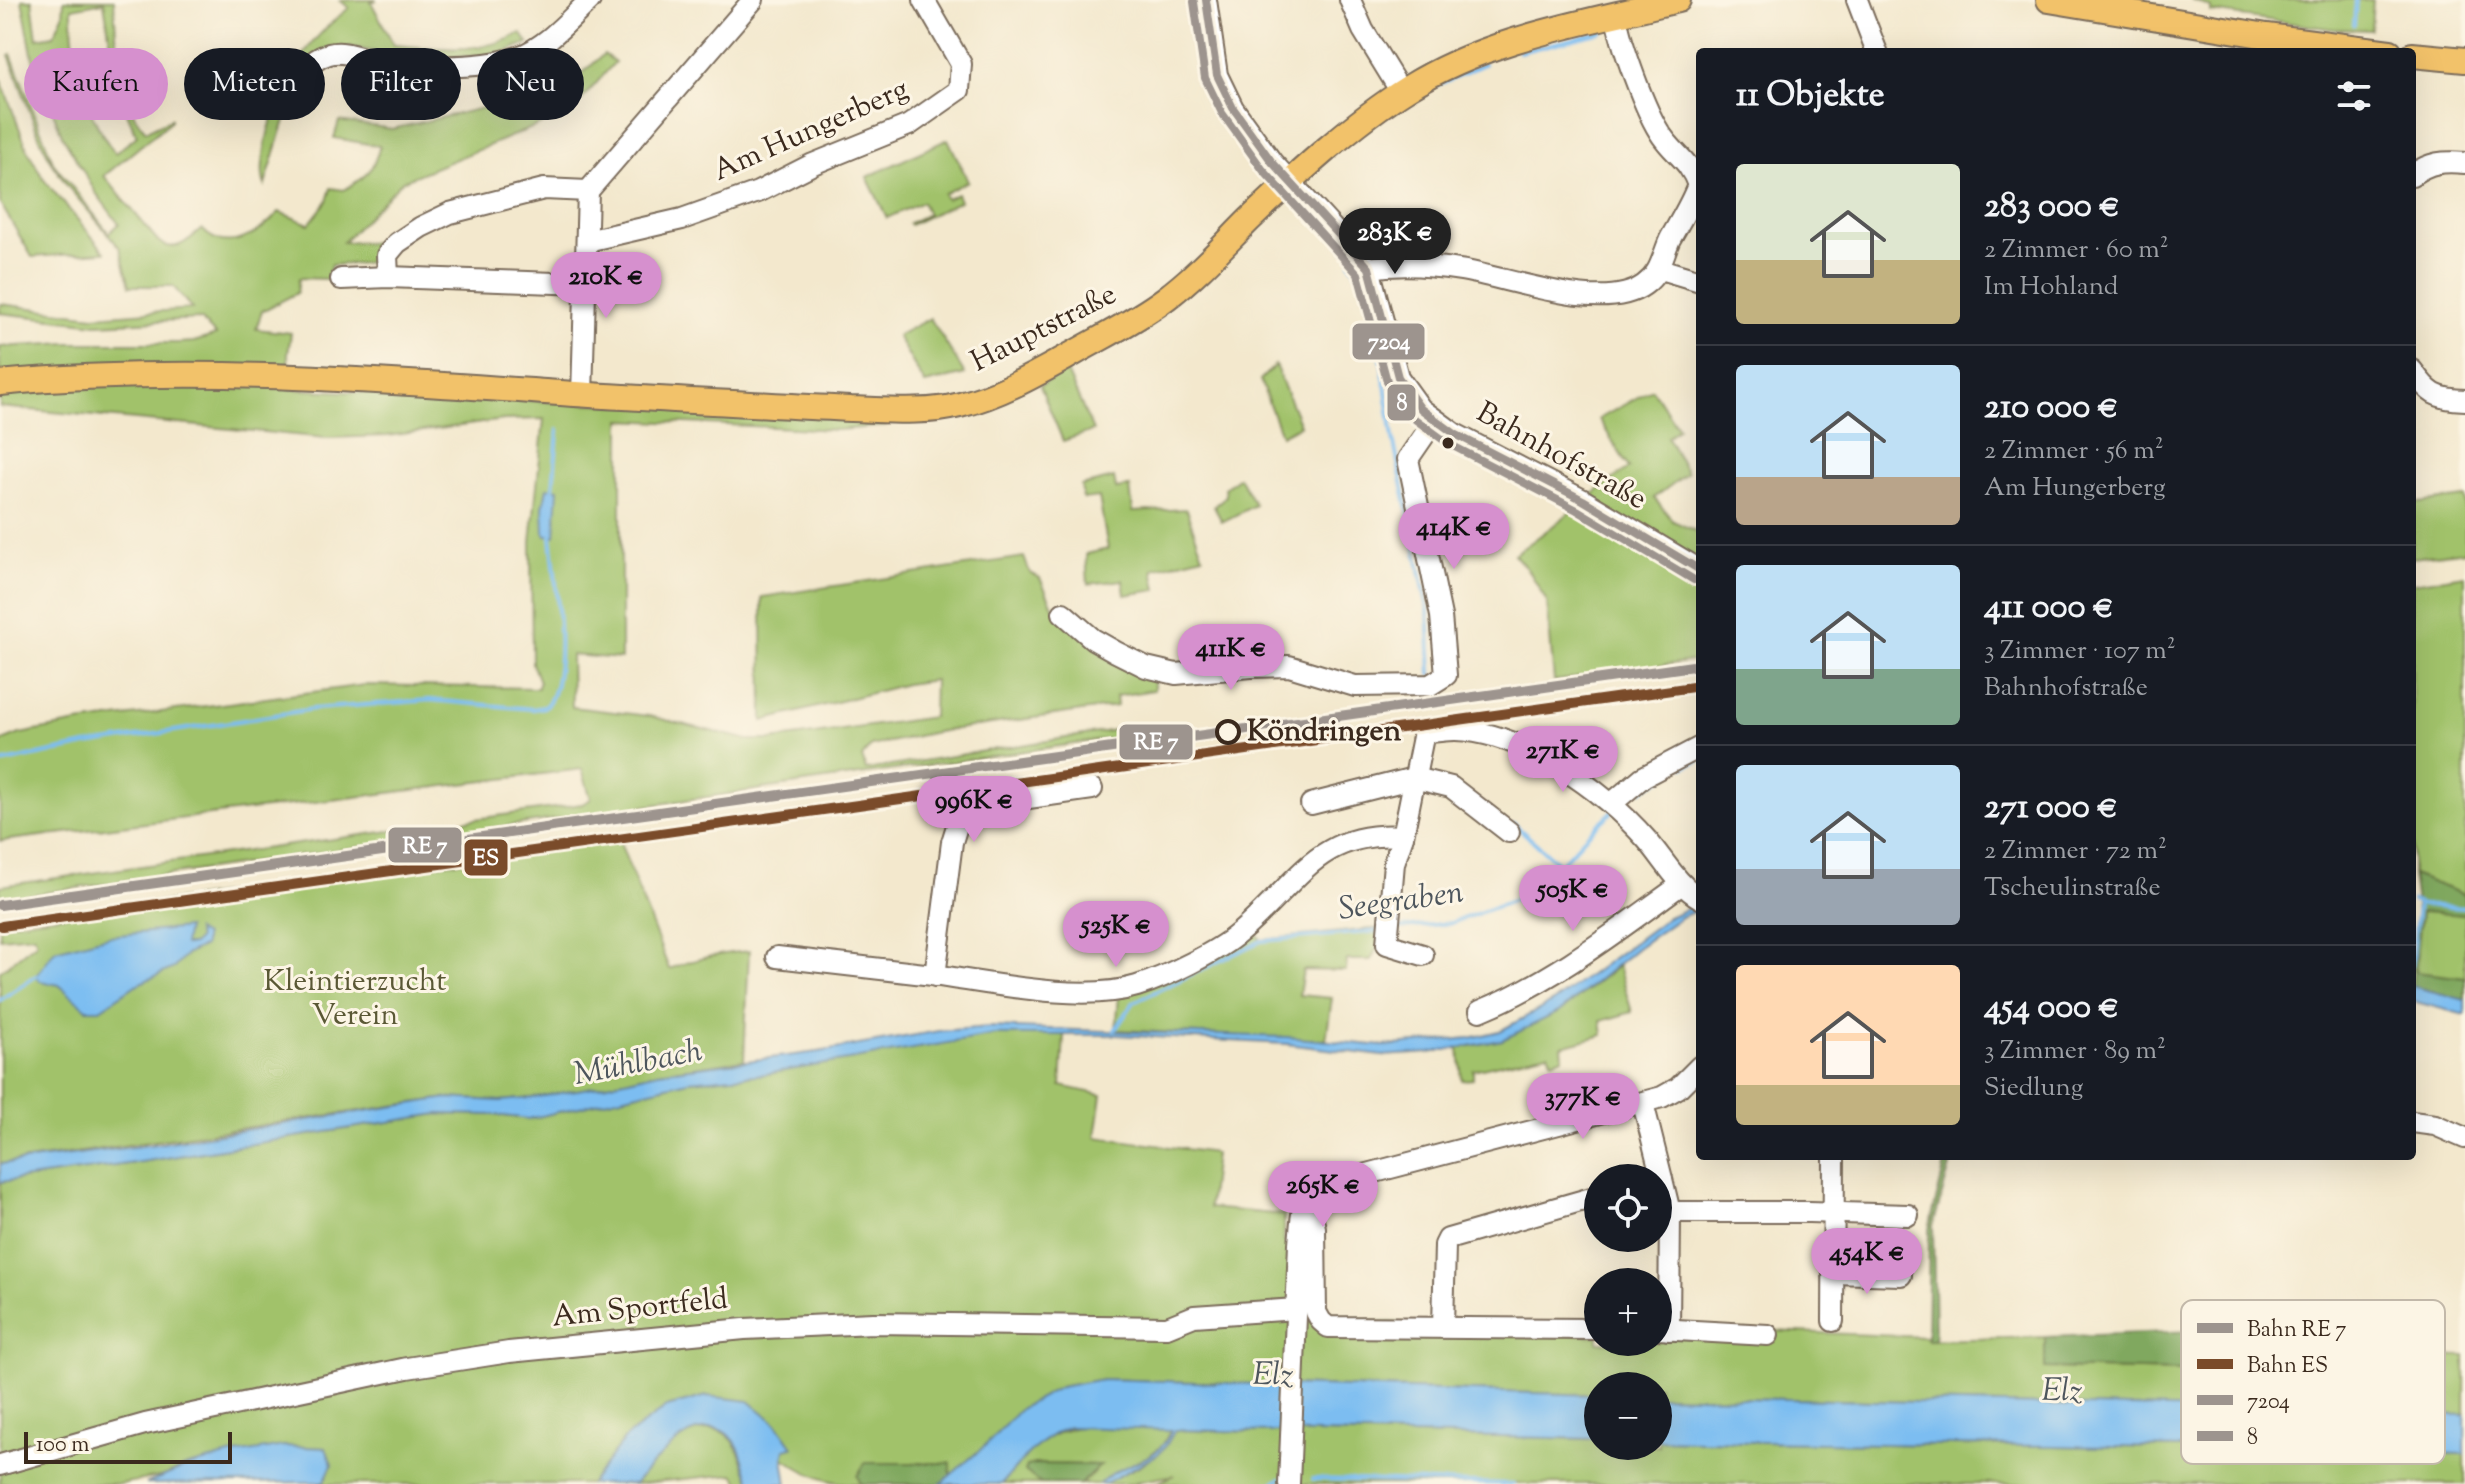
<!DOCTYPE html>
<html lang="de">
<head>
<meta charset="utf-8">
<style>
	body { margin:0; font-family:"Sorts Mill Goudy",serif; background:#20242c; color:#f1f3f6; height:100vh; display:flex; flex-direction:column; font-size:30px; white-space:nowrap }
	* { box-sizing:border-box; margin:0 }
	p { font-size:26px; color:#9ea1a6 }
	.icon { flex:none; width:44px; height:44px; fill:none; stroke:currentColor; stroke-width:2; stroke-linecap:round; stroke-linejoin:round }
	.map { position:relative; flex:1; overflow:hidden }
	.panel { position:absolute; left:1696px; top:48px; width:720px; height:1112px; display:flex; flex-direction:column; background:#171b24; border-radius:8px; box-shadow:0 8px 32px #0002 }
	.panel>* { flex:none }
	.guide { position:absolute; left:24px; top:48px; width:760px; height:72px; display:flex; gap:16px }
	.controls { position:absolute; left:1584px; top:1164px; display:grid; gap:16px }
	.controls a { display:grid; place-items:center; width:88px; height:88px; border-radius:50%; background:#171b24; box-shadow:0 8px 32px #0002; font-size:40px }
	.scale { position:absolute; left:24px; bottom:20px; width:208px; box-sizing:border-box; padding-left:8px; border:4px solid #3b2a1e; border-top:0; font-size:22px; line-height:28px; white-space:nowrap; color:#3b2a1e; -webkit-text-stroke:6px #fcf5e5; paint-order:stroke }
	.price { position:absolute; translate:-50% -68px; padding:0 18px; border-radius:28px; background:#d690ce; color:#111; font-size:26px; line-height:52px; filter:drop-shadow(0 2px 4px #0008) }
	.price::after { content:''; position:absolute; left:50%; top:48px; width:24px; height:18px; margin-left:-12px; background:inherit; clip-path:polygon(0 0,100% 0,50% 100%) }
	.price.current { background:#222; color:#fff }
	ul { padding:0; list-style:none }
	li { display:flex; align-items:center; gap:24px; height:200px; padding:0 40px }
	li+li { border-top:2px solid #363941 }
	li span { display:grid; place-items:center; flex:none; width:224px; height:160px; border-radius:8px; color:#555 }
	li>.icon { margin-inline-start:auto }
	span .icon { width:96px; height:96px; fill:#fffc; stroke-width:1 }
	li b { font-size:34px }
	h2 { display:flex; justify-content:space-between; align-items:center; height:96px; padding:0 40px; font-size:34px }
	.pill { padding:0 28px; border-radius:36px; background:#171b24; box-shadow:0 8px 32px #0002; font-size:28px; line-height:72px }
	.pill.current { background:#d690ce; color:#111 }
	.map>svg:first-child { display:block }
	.green { fill:#a1c26a; stroke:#6e7644; stroke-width:2; fill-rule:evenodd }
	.forest { fill:#80a85e; stroke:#5e693e; stroke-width:2 }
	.water { fill:#7cbdf1; stroke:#5c7488; stroke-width:2 }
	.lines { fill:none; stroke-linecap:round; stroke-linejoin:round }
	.stream { stroke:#7cbdf1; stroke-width:4 }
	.minor-casing { stroke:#7b6c5b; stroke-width:24 }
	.major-casing { stroke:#7b6c5b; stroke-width:28 }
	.minor { stroke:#fff; stroke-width:20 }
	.major { stroke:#f2c26a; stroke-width:24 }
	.bus-1-casing { stroke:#fcf5e5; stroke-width:14 }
	.bus-2-casing { stroke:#fcf5e5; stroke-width:14 }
	.bus-1 { stroke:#9d948e; stroke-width:8 }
	.bus-2 { stroke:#9d948e; stroke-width:8 }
	.rail-1-casing { stroke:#fcf5e5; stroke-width:16 }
	.rail-2-casing { stroke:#fcf5e5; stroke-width:16 }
	.rail-1 { stroke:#9d948e; stroke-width:10 }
	.rail-2 { stroke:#7a4b2a; stroke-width:10 }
	.bus-dot { fill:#3b2a1e; stroke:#fcf5e5; stroke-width:3 }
	.stop-dot { fill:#fcf5e5; stroke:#3b2a1e; stroke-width:4 }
	.labels { text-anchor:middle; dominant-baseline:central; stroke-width:6; stroke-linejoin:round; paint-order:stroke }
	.street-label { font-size:30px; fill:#3b2a1e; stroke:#fcf5e5 }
	.stop-label { font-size:30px; font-weight:bold; fill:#3b2a1e; stroke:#fcf5e5; text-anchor:start }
	.park-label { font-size:30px; fill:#5a5835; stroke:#fcf5e5 }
	.water-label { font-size:32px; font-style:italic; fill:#4e565d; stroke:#fcf5e5 }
	.key { fill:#fcf5e5; stroke:#c2b8a9; stroke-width:2 }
	.key-label { font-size:22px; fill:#3b2a1e }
	.line-badge { stroke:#fcf5e5; stroke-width:3 }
	.badge-label { font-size:22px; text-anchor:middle; font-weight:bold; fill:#fff }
</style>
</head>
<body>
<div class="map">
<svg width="2465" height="1484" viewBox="0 0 2465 1484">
	<rect width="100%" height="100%" fill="#fcf5e5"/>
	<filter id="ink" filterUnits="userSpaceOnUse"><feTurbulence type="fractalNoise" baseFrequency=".0125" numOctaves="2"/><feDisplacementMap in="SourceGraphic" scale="16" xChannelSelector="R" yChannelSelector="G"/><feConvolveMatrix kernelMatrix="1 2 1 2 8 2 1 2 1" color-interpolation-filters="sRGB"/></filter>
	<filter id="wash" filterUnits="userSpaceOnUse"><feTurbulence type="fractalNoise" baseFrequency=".006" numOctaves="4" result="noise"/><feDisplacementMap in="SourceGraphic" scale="32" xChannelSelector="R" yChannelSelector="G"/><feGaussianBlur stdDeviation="1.8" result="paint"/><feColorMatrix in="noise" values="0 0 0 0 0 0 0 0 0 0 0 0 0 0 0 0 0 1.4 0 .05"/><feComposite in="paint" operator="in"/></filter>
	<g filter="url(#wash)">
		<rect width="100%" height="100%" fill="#f3e8cd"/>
		<g class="green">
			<path d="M22,0h10l5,38 17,-3 9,-20 1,-15h50c3,42 1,99 32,131l25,-12v2l-67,55 54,65c17,14 30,-1 44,-12 24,27 58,5 77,-17l30,12 18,-23 4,-13 13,2c23,-15 28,-17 36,-44l-46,-8 5,-17 53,8 151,-35 24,-20 8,6 29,-26 11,8 -44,50 -169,69 -59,61 42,1 -3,19 -51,3 -4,14 -28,-1 -2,15 -35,18 -6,18 35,4 -3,21 1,35 596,29 1,8 -49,4 -216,-10v239l-50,-4 1,52 77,9 99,24h24l161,-23 1,-37 -28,4 -143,37 -1,-124 262,-40 6,16 10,5 18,39 96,57v16l-38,6 1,10 -181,26 -65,14 -9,11 4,13 256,-41 1,8 -1123,162v-13l582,-82 9,-5 -9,-30 -582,72v-99l20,-8 58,-11 287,-38 173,3 1,-6 -7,-19 -1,-121 13,-123 -40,1 -117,16 -61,2 -326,-31v-60l68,-4h110l16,-1 22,-7 -16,-16 -103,5 -97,-11v-9l94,12 98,-7 -19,-23h-43l-10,-38 -52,-61 -15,-22 -13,-26 -31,-84 2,-1 43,110 55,69 10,-9 -23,-31 -34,-58 -29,-76zM104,2l14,91 19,43 -22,17c-31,-40 -44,-94 -43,-145z"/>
			<path d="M340,0h37l-6,2 23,43c43,3 88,10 127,-12l7,10 -28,11 -59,4 -44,-2 -47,-9 -51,28 -34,110c-5,-12 -1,-30 1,-43 13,-58 36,-97 83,-134z"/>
			<path d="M2192,0h181l-2,30 -38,-1 -122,-17v-4z"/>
			<path d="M0,77l28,74 16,29 61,72 -73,5 -32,-54z"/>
			<path d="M948,139l20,42 -25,13 3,5 11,-5 3,7 -50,24 -1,-2 19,-9 -6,-12 -35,16 -20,-41z"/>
			<path d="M930,318l35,56 -40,10 -28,-48z"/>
			<path d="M1275,365l25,60 -19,10 -21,-55z"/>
			<path d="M1066,370l27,61 -30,10 -23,-55z"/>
			<path d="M1652,389l26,39 -11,9 20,36 -33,25 19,23 27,12v127l-146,21 -7,-79 -16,-28 -17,-20c40,-26 75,-59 115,-86l-30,-49z"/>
			<path d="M1239,477l16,28 -33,17 -8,-16 12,-10 -1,-8z"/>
			<path d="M1114,478l2,11 14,-2 3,25 53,-3 17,47 -50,13 4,21 -32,5 -2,-15 -35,4 -2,-30 22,-5 -9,-52 -16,2 -2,-13z"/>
			<path d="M2465,497v54l-53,7v-54z"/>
			<path d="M2465,575v320l-53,-20v-292z"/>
			<path d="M619,840l50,129c27,-11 51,-16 80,-18l-5,109 -86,12 -58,14 -68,12 -32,3 -53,-3 -447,66v-193l37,-29 -3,-7 -34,3v-14z"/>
			<path d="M2420,911l45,4v63l-49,-5z"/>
			<path d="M1383,928l-4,16 -8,16h-24l-1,11 -43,-1 -4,25 33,3 -6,42 -210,-10 3,-35 136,-64 6,9z"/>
			<path d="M1618,966l14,46 -31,9 2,14 -41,11 1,11 -11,4 -4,-8 -75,17v9l-11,1 -3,-32 43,-8 59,-29z"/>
			<path d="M1027,1034l37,1 -3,51 41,9 -6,42 119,16 -6,55 75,7v26l5,2 23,74 286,19v6h60v-5l111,-6 158,6 1,3 117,-3v31l144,3 5,-20 271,5v59l-807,-19v-10h-60v9l-495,-16 -43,8 -38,21 -35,36 -37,32v-13h-84l-7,19 2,2c-34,0 -50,-8 -78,-26l2,-9 7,-2 -85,-51 -40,11 -40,29 -37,48h-272l6,-2 8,-17 -6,-17 -43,-2 -95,20 -24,10 -44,8h-120v-302l135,-19 303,-49 57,1 34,4 159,-38 78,-7 178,-31 51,-8z"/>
			<path d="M1086,1426l85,3 -8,16 -16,12 -28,13 -20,14h-19l10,-7 10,-12 -65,-1 -8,2 -1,5 15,12 5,1h-44c25,-30 43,-54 84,-58z"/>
			<path d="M709,1429c31,1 31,33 43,55h-11l-7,-10 -100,10c20,-23 42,-53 75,-55z"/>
			<path d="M1175,1430l423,9v7h60v-6c269,6 538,6 807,14v30h-1310l20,-9 -39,7 2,2h-34c9,-8 19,-10 29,-15 18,-8 32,-23 42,-39z"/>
		</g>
		<g class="forest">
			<path d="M2412,875l53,20v20l-44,-3 -5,60 49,6v22l-53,-14 5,-73z"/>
			<path d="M1947,1156h6l-20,70 2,114h-8l2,-111z"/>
			<path d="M2194,1331v20l-5,20 -144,-3v-31z"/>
			<path d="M865,1463h86l-1,13 -10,8h-79l-4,-8z"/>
			<path d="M1035,1464l66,1 -21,19h-39l-16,-13 2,-5z"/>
		</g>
		<g class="water">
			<path d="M547,488l11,1 -3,47 -9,-1 -2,-3 -1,-25z"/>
			<path d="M1700,903v6l-19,8 -44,31 -76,63 -59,29 -72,13 -48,3 -95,-12 -170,-9h-122l-229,39 -78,7 -159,38 -34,-4 -57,-1 -303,49 -135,19v-18l156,-20 291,-46 53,3 32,-3 67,-12 59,-14 160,-20 121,-21 50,-4 298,10 97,9 86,-8 30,-7 53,-29 115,-85z"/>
			<path d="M187,928l-3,17h9l5,-6 -2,-8 8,5v10l-17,8 -13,14 -38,17 -36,24h-13l-28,-24 -19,-4 -4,-5 19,-26 54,-14z"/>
			<path d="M2412,986l53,14v15l-53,-14z"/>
			<path d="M1103,1379l495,16v44l-423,-9 -9,16 -9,9 -53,29h-5c21,-23 61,-20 72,-54l-102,-3c-28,10 -49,35 -67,57h-62l47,-40 34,-36 39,-21z"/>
			<path d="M707,1396l42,5 27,22 17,24 -8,2 -2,9 4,26h-35c-8,-14 -9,-35 -20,-46 -31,-33 -79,25 -98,46h-44l37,-48 40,-29z"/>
			<path d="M1658,1396l807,19v39c-269,-8 -538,-8 -807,-14z"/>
			<path d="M283,1446l43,2 6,17 -8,17 -178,2 42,-18 42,-11z"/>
		</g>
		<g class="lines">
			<g class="stream">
				<path d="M2354,25l2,-25"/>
				<path d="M1519,52l83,-20 2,-3"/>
				<path d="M1437,85l47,-21"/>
				<path d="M1350,262l13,19"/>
				<path d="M1379,344l14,94 35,172 3,64"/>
				<path d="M553,489l5,-59"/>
				<path d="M0,763l86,-18 227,-36 117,-9 103,9 11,-2c28,-22 10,-136 7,-171"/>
				<path d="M1684,767l16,-7"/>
				<path d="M1642,790l20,-12"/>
				<path d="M1514,824l46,41"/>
				<path d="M2412,901l10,4 43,3"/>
				<path d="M1393,929l58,-6 83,-30 52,-57 26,-24"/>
				<path d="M2412,965l6,-61"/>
				<path d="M0,1000l36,-24"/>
				<path d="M1115,1030l19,-28 127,-61 119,-10"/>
				<path d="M1313,1479l200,5"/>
				<path d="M1272,1484l8,-5"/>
			</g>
		</g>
	</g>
	<g filter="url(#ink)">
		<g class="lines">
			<g class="minor-casing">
				<g id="minor">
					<path d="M1206,0l11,75 16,33 39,54 97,106 29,109 23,32 34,25 128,66 117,70"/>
					<path d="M1350,0l13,30 38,62"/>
					<path d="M1857,0l20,52"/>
					<path d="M299,75c9,-9 18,-18 30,-21 15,-4 28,3 42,6 41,8 107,10 147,-3 28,-10 51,-37 72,-57"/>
					<path d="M2412,175c18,-13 31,-14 53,-12"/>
					<path d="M587,241l95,-22 76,-27 55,-28 96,-39 50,-35 2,-26 -37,-64"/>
					<path d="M1369,268c32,-5 60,-3 91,2 48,7 143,45 184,15 17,-12 18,-28 26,-46 10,-18 21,-35 28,-54 -9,-25 -22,-29 -36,-49 -16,-22 -42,-94 -46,-121"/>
					<path d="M1660,269l40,12"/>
					<path d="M388,277l-1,-22 10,-12 24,-16 29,-14 94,-24 44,2"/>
					<path d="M341,279l47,-2 196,7"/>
					<path d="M2412,370c17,24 24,29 53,30"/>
					<path d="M582,395l6,-204 165,-191"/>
					<path d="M1063,613l30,26 23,13 30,15 30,7 75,-7 38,-1 66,20 75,-1 16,-10 -5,-59 -33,-157 26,-38"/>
					<path d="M1311,804l103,-26 37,9 58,45"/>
					<path d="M1611,804l32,-27 57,-30"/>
					<path d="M1423,955l-36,-11 7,-81 9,-27 21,-104c11,0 21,-2 31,-2 67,1 149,61 192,110 16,18 31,46 53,58"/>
					<path d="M777,957c52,6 104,12 156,18 58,8 149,28 204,11 29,-9 80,-34 102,-53 59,-49 77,-103 164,-97"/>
					<path d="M935,976l17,-134 10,-32 10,-4 120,-17"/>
					<path d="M1480,1011c73,-30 138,-81 202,-127"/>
					<path d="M1643,1103l19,76 -4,1"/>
					<path d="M2412,1122l23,3 30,13"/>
					<path d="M1662,1179l8,33 -1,118"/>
					<path d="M1310,1205l5,23 1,84 5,9 7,6 270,2"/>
					<path d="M1670,1212h139l99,3"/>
					<path d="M1833,1273l68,2"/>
					<path d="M1833,1321l1,-165"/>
					<path d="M1443,1327l2,-82 3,-6 150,-43"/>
					<path d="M1658,1329l110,6"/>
					<path d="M0,1465l145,-41 262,-56 102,-16 235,-23 129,-6 294,4 27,-11 102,-7"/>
					<path d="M1289,1484l10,-240c2,-18 1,-43 15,-56l348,-91 16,-9 22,-22"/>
				</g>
			</g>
			<g class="major-casing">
				<g id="major">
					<path d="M2049,0l218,36 123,16"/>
					<path d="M2412,55l53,5"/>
					<path d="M0,383c186,-18 375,-3 561,10 97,7 194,11 290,16 35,1 75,5 109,-4 41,-10 80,-33 116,-53 30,-17 61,-32 89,-53 31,-23 57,-52 84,-79 47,-45 103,-97 159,-132 79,-50 180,-66 270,-88"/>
				</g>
			</g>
			<use href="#minor" class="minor"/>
			<use href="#major" class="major"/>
			<g class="bus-1-casing">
				<path id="bus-1" d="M1206,0l11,75 16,33 39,54 97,106 29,109 23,32 34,25 128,66 117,70"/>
			</g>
			<g class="bus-2-casing">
				<path id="bus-2" d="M1194,2l11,76 17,35 41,57 95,104 29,107 25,36 37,27 128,66 117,70"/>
			</g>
			<use href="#bus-1" class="bus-1"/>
			<use href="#bus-2" class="bus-2"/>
			<g class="rail-1-casing">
				<path id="rail-1" d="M0,905l1700,-240"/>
			</g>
			<g class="rail-2-casing">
				<path id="rail-2" d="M2,926l1698,-240"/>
			</g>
			<use href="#rail-1" class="rail-1"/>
			<use href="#rail-2" class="rail-2"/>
		</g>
	</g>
	<circle class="bus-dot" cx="1448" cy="443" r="7"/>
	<circle class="stop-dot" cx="1228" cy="732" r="11"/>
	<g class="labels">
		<g class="street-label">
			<text transform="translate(811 131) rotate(-24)">Am Hungerberg</text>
			<text transform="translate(1044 329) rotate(-27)">Hauptstraße</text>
			<text transform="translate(1561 457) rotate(29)">Bahnhofstraße</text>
			<text transform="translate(640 1309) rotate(-6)">Am Sportfeld</text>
		</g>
		<g class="stop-label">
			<text x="1247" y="732">Köndringen</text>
		</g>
		<g class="park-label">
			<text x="355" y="982">Kleintierzucht<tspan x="355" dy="34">Verein</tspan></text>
		</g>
		<g class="water-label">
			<text transform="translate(1401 902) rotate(-8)">Seegraben</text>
			<text transform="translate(638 1064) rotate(-11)">Mühlbach</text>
			<text transform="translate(1273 1376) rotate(1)">Elz</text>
			<text transform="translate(2062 1392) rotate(1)">Elz</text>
		</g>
	</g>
	<rect x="2181" y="1300" width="264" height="164" rx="12" class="key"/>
	<rect x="2197" y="1323" width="36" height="10" fill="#9d948e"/>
	<rect x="2197" y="1359" width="36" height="10" fill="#7a4b2a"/>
	<rect x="2197" y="1395" width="36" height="10" fill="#9d948e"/>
	<rect x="2197" y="1431" width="36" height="10" fill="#9d948e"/>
	<g class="key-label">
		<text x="2247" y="1336">Bahn RE 7</text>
		<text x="2247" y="1372">Bahn ES</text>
		<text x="2247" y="1408">7204</text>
		<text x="2247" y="1444">8</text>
	</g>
	<g class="line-badge">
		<rect x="1351" y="322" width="75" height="39" rx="8" fill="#9d948e"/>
		<rect x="1386" y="383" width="31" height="39" rx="8" fill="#9d948e"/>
		<rect x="1118" y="723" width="76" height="38" rx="8" fill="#9d948e"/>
		<rect x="387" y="826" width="76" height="38" rx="8" fill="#9d948e"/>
		<rect x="463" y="838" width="46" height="39" rx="8" fill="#7a4b2a"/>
	</g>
	<g class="badge-label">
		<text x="1389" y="349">7204</text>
		<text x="1402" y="410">8</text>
		<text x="1156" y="749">RE 7</text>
		<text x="425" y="853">RE 7</text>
		<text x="486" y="865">ES</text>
	</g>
</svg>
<div class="controls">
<a><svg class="icon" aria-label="locate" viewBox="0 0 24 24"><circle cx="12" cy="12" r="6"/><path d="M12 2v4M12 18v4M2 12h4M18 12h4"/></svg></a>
<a>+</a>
<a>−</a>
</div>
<div class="scale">100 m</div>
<b class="price current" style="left:1395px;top:276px">283K €</b>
<b class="price" style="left:606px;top:320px">210K €</b>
<b class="price" style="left:1454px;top:571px">414K €</b>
<b class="price" style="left:1231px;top:692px">411K €</b>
<b class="price" style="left:1563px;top:794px">271K €</b>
<b class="price" style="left:974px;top:844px">996K €</b>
<b class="price" style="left:1573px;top:933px">505K €</b>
<b class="price" style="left:1116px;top:969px">525K €</b>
<b class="price" style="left:1583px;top:1141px">377K €</b>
<b class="price" style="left:1323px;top:1229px">265K €</b>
<b class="price" style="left:1867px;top:1296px">454K €</b>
<div class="guide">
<a class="pill current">Kaufen</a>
<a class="pill">Mieten</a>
<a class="pill">Filter</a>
<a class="pill">Neu</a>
</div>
<section class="panel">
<h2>11 Objekte<svg class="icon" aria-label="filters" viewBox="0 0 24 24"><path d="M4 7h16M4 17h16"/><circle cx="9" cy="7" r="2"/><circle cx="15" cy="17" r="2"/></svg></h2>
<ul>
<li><span style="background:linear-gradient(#dfe7d0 60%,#c2b280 0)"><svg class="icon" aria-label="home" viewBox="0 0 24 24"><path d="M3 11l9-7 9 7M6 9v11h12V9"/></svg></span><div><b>283 000 €</b><p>2 Zimmer · 60 m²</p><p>Im Hohland</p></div></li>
<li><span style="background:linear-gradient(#bfe0f5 70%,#b9a48a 0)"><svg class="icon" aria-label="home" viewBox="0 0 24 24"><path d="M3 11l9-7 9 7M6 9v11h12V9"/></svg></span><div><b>210 000 €</b><p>2 Zimmer · 56 m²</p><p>Am Hungerberg</p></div></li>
<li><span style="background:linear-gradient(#bfe0f5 65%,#7fa58c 0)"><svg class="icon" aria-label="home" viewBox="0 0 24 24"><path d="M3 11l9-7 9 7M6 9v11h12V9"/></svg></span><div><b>411 000 €</b><p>3 Zimmer · 107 m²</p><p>Bahnhofstraße</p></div></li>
<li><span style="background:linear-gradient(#bfe0f5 65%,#9aa5b1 0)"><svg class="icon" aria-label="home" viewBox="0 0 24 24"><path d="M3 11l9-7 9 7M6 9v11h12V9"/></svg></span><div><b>271 000 €</b><p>2 Zimmer · 72 m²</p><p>Tscheulinstraße</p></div></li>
<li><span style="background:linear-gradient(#ffd9b3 75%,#c2b280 0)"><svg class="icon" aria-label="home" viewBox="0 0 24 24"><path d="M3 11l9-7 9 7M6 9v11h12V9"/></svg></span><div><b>454 000 €</b><p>3 Zimmer · 89 m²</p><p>Siedlung</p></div></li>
</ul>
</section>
</div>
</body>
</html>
